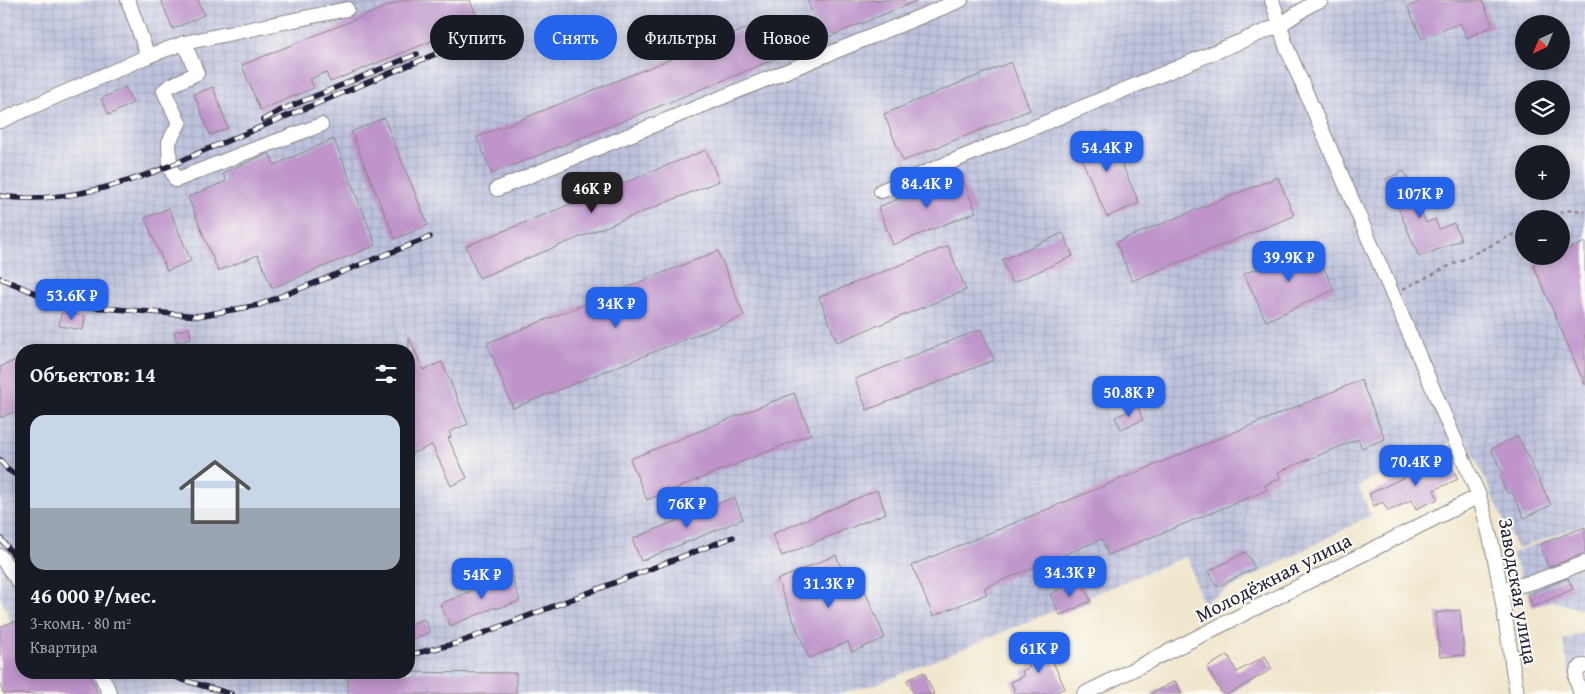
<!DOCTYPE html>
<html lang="ru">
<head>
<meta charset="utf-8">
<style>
	body { margin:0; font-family:"Gentium Book Plus",serif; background:#20242c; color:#f1f3f6; height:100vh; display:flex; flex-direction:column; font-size:19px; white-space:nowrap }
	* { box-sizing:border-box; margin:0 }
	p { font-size:16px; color:#9ea1a6 }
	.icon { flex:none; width:28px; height:28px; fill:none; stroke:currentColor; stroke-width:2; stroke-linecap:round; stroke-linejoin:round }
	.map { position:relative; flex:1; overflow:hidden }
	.details { position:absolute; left:15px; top:344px; width:400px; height:335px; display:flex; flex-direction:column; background:#171b24; border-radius:20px; box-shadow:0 2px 12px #0003 }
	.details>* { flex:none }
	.top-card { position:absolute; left:430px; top:15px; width:475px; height:45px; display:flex; gap:10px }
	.needle { width:32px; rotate:224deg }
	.fabs { position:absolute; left:1515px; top:15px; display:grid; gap:10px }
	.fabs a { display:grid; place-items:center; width:55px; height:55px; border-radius:50%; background:#171b24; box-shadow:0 2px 12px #0003; font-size:25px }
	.price { position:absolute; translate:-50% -42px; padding:0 11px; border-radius:10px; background:#2563eb; color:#fff; font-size:16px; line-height:32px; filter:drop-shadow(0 1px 2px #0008) }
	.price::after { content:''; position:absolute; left:50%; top:30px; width:15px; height:11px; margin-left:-8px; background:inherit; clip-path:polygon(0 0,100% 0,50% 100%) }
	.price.selected { background:#222; color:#fff }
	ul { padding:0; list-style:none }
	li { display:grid; align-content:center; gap:10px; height:265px; padding:0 15px }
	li+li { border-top:1px solid #363941 }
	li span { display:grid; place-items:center; height:155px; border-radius:15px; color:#555 }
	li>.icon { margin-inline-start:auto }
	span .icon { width:90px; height:90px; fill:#fffc; stroke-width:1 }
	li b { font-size:21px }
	h2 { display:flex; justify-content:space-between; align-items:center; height:60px; padding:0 15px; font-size:21px }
	.tag { padding:0 18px; border-radius:22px; background:#171b24; box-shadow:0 2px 12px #0003; font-size:18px; line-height:45px }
	.tag.selected { background:#2563eb; color:#fff }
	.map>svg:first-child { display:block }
	.industrial { fill:url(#industrial-grid); fill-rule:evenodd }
	.building { fill:#be94ca }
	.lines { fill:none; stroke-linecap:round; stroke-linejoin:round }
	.minor-casing { stroke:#8a8484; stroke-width:16 }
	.path { stroke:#8a8484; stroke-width:2.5; stroke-dasharray:4 4; stroke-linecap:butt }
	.minor { stroke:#fff; stroke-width:14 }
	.rail-casing { stroke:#22223b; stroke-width:5.5 }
	.rail { stroke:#fdfcf7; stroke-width:4; stroke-dasharray:11; stroke-linecap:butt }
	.labels { text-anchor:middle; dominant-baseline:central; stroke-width:4; stroke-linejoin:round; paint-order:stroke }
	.street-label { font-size:20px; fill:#22223b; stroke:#fdfcf7 }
</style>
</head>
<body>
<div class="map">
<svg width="1585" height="694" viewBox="0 0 1585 694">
	<defs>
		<pattern id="industrial-grid" width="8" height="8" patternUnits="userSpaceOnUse" patternTransform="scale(1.25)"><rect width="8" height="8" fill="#bec3dd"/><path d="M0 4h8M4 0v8" fill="none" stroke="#a3a7bf"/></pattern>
	</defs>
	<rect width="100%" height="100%" fill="#fdfcf7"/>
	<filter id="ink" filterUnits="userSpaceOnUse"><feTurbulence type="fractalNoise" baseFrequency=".02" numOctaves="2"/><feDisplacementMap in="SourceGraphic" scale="10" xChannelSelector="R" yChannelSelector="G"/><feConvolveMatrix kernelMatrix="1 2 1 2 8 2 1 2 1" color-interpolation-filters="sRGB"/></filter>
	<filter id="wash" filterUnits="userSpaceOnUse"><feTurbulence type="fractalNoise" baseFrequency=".0096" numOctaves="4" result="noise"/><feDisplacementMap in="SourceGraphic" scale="20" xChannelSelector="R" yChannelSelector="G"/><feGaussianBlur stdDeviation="1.12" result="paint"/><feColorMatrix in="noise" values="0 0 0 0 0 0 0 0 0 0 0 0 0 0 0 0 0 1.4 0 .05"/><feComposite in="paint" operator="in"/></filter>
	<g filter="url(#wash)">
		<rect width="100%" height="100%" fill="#f1e7ce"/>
		<g class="industrial">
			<path d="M0,0h1585v524l-68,25 -52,-113 -107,50 13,29 -169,88 -15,-47 -307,127 -41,11h-794l-10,-21 374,-1v-322h-388v293l-21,-46zM1524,24h37v37h-37zM1524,89h37v37h-37zM1524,154h37v37h-37zM1524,219h37v37h-37z"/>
			<path d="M1585,526v84l-33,-9 -19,6 -21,-54z"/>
			<path d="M1585,632v62h-11l-11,-54z"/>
		</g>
		<g id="blocks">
			<g class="building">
				<path d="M161,0h37l6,15 -31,14z"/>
				<path d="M403,0h67l9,22 -149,60 -4,-10 -16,7 4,9 -54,22 -18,-45z"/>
				<path d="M807,0h112l-96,39z"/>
				<path d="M1424,0h58l11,26 -26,12 -7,-15 -38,16 -14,-32z"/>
				<path d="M768,20l15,36 -291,118 -15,-37z"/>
				<path d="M1011,62l19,48 -127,51 -19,-47z"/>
				<path d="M125,87l8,16 -24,12 -8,-16z"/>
				<path d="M213,87l15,41 -18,7 -16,-41z"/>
				<path d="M384,118l44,107 -33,14 -44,-107z"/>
				<path d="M1107,130l32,73 -32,14 -32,-73z"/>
				<path d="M334,139l42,106 -104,43 -14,-33 -40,16 -30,-74 38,-16 -3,-8 44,-19 2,-1 5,12z"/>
				<path d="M706,150l13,31 -240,97 -13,-32z"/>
				<path d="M1404,171l22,52 9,-4 4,10 15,-6 7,17 -42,17 -33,-78z"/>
				<path d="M961,174l15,38 -83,33 -15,-38z"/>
				<path d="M1278,177l16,39 -162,65 -16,-39z"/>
				<path d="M169,208l22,53 -24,10 -22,-53z"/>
				<path d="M1063,233l10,23 -61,27 -10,-23z"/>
				<path d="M1585,242v143l-52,-121 18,-8h10v-4z"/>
				<path d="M948,246l18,44 -129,52 -18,-45z"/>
				<path d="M1315,249l19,41 -68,31 -22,-47 52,-24 3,6z"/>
				<path d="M718,251l26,65 -231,92 -26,-65z"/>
				<path d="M61,313l24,3 -2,14 -24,-4z"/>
				<path d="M189,328l2,10 -14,4 -3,-10z"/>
				<path d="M981,329l13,31 -127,50 -12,-31z"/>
				<path d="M409,337l14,33 19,-8 26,62 -19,8 2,5 -3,1 19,40 -16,8 -19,-41 -23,10z"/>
				<path d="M21,358v51l-21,9v-51z"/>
				<path d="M1361,380l24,59 -23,9 -4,-9 -80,33 3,6 -16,7 2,5 -159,65 -6,-16 -118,49 3,6 -54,22 -21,-51z"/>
				<path d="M794,393l17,41 -164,66 -17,-41z"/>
				<path d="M1138,407l5,13 -22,9 -6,-12z"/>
				<path d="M1518,436l33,69 -27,13 -12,-26 -4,2 -9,-17 4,-3 -12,-25z"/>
				<path d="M1447,457l11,22 -24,11 4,9 -22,10 -4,-9 -24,11 -5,-9 -9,4 -5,-12z"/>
				<path d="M877,490l9,23 -104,43 -10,-22z"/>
				<path d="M734,497l9,22 -102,42 -9,-22z"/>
				<path d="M1585,527v26l-37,14 -8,-23z"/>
				<path d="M1246,552l9,16 -38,19 -8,-16z"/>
				<path d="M836,555l14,34 12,-5 23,54 -33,14 -4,-10 -39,16 -32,-78z"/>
				<path d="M510,572l10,29 -24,8v-2l-46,19 -10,-22 48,-20 -2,-4z"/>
				<path d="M1568,578l5,11 -40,18 -5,-12z"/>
				<path d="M1081,580l10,21 -31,14 -10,-21z"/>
				<path d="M1460,610l4,45 -24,2 -4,-44z"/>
				<path d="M424,619l6,13 -21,9v-16z"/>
				<path d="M15,621l6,13v38h68l9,22h-94l-4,-8v-59z"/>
				<path d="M1044,643l21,45 -14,6h-35l-5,-12 13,-6 -2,-5 8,-4 -7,-15z"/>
				<path d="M1228,655l9,17 28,-16 7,13 -43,25h-7l-15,-27z"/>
				<path d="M348,672l168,1v21h-168z"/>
				<path d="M924,672l10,22h-20l-7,-14z"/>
				<path d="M1175,681l7,13h-32z"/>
			</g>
		</g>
	</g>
	<g filter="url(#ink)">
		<use href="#blocks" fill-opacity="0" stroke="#8a8484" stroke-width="1"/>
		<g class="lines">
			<g class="minor-casing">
				<g id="minor">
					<path d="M1272,0l8,25 30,-20 11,-5"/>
					<path d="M184,43l13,30 -27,13 -6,5 15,32 -10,19 1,25 6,13 71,-28 74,-27"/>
					<path d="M148,56l36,-13 163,-34"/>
					<path d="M0,121l148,-65 -20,-56"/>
					<path d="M497,189l464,-189"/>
					<path d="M881,191l399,-166 6,21 193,450c20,64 27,132 38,198"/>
					<path d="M0,556l21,29"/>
					<path d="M1501,590l32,-8 52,-19"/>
					<path d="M100,672l10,22"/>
					<path d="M1084,694l395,-198"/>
					<path d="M1581,694l-5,-15 1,-8 5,-5h3"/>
				</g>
			</g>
			<g class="path">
				<path d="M1545,219c13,-6 26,-12 40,-7"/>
				<path d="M1403,289l121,-60"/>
			</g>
			<use href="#minor" class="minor"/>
			<g class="rail-casing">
				<g id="rail">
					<path d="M263,120l16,-9 138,-57"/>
					<path d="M0,196c65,10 145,-17 203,-45l283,-118"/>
					<path d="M0,278l42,18 50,11 106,9 61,-11 171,-68"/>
					<path d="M0,460l8,10 13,8"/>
					<path d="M0,538l21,26"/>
					<path d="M409,655l49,-12 275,-106"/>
					<path d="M167,672l13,7 51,15"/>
				</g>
			</g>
			<use href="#rail" class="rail"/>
		</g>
	</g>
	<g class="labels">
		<g class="street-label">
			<text transform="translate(1273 577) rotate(-27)">Молодёжная улица</text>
			<text transform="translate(1519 591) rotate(80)">Заводская улица</text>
		</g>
	</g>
</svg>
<div class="fabs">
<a><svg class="needle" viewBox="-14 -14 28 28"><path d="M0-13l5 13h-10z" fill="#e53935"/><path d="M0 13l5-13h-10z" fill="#9ea1a6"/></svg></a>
<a><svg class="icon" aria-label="layers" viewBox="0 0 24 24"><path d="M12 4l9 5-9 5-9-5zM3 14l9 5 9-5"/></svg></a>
<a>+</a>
<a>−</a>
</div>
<b class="price" style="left:1107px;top:173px">54.4K ₽</b>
<b class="price" style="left:927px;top:209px">84.4K ₽</b>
<b class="price selected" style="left:592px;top:214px">46K ₽</b>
<b class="price" style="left:1420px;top:219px">107K ₽</b>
<b class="price" style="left:1289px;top:283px">39.9K ₽</b>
<b class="price" style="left:72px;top:321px">53.6K ₽</b>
<b class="price" style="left:616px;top:329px">34K ₽</b>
<b class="price" style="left:1129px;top:418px">50.8K ₽</b>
<b class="price" style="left:1416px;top:487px">70.4K ₽</b>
<b class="price" style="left:687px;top:529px">76K ₽</b>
<b class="price" style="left:1070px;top:598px">34.3K ₽</b>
<b class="price" style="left:482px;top:600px">54K ₽</b>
<b class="price" style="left:829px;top:609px">31.3K ₽</b>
<b class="price" style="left:1039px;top:674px">61K ₽</b>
<div class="top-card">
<a class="tag">Купить</a>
<a class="tag selected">Снять</a>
<a class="tag">Фильтры</a>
<a class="tag">Новое</a>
</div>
<section class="details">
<h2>Объектов: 14<svg class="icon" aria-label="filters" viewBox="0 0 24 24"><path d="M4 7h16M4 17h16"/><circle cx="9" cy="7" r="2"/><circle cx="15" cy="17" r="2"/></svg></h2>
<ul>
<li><span style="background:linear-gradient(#c9d6e8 60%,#9aa5b1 0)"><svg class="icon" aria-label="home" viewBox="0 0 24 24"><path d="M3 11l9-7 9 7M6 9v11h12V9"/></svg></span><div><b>46 000 ₽/мес.</b><p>3-комн. · 80 m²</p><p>Квартира</p></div></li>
</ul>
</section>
</div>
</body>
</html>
